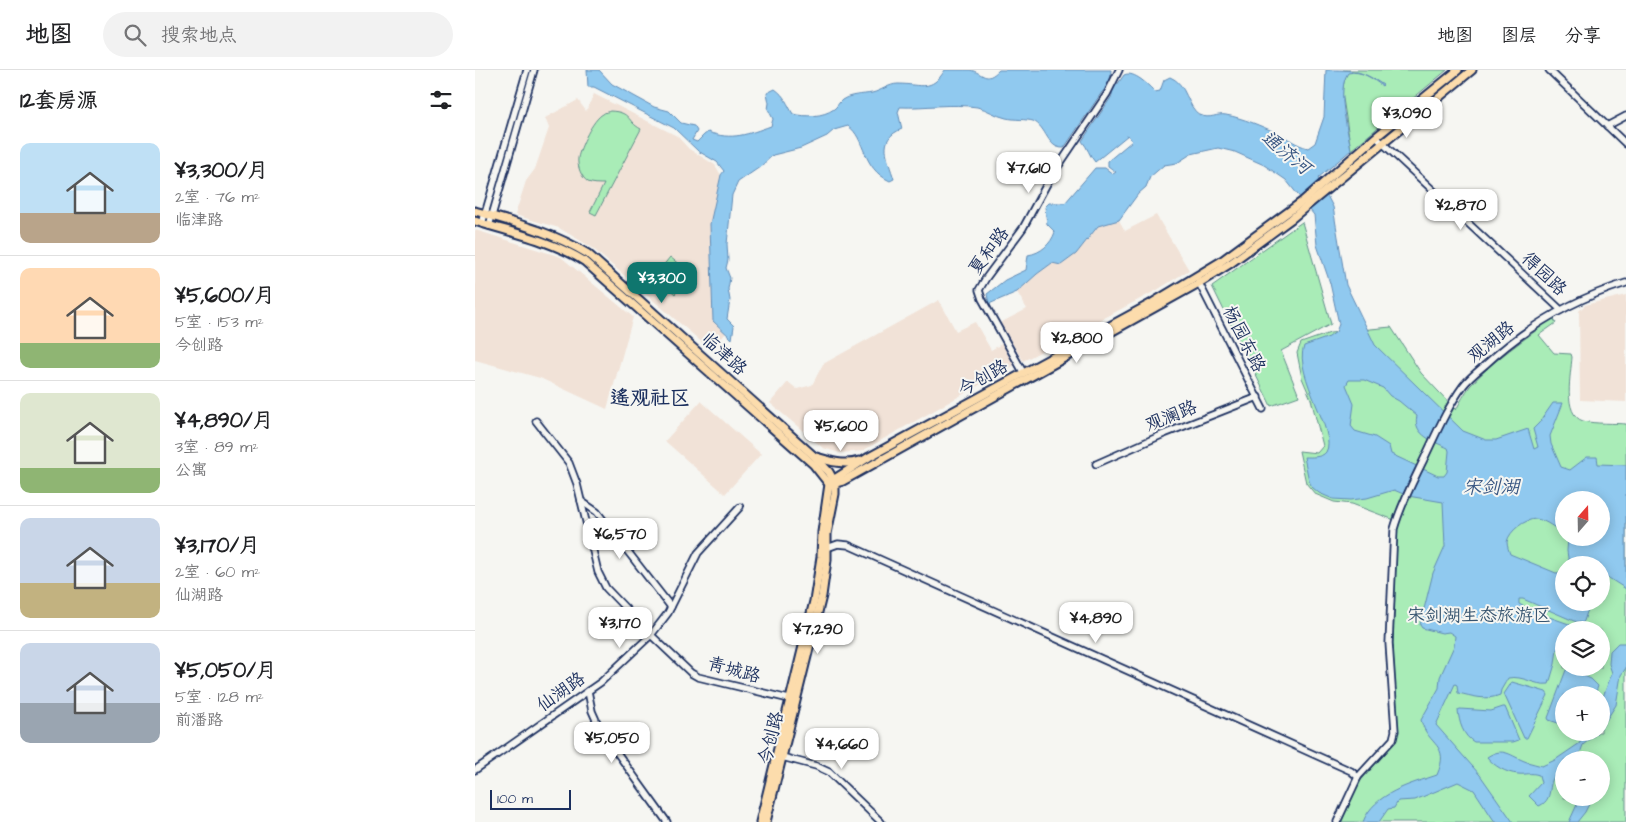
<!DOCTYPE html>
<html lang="zh">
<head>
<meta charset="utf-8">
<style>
	body { margin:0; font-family:"Architects Daughter","LXGW WenKai TC",sans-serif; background:#f2f2f2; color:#202124; height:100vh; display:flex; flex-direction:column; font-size:19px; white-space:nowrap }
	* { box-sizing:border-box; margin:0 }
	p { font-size:16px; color:#757577 }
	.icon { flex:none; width:28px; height:28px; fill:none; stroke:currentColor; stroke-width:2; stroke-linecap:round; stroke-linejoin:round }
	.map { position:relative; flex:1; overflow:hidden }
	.sheet { display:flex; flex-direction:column; background:#fff; width:475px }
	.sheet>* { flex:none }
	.needle { width:32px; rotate:20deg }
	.fabs { position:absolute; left:1080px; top:421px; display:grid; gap:10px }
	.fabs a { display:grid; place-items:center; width:55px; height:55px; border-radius:50%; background:#fff; box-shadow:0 2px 12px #0003; font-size:25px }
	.scale { position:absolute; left:15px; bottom:12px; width:81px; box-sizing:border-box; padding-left:5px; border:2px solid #1b2f5e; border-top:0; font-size:14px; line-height:18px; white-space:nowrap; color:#1b2f5e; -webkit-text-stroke:4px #f6f6f2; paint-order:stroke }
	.price { position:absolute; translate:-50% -42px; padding:0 11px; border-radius:10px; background:#fff; color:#222; font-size:16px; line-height:32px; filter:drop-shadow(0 1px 2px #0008) }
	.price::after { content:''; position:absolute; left:50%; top:30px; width:15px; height:11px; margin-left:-8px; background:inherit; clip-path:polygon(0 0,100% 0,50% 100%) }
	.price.selected { background:#0f766e; color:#fff }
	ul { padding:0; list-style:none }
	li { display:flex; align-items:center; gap:15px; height:125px; padding:0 20px }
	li+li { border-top:1px solid #e0e0e0 }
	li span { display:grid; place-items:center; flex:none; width:140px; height:100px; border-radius:10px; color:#555 }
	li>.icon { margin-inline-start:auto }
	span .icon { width:60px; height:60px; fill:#fffc; stroke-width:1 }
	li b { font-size:21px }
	h2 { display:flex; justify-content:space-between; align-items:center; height:60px; padding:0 20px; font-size:21px }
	header { display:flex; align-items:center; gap:30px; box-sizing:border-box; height:70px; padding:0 25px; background:#fff; border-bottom:1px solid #e0e0e0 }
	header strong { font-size:24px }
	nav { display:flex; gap:28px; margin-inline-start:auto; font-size:18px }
	.search { width:350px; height:45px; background:#f2f2f2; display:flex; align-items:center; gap:12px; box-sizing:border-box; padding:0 18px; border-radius:28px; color:#757577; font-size:19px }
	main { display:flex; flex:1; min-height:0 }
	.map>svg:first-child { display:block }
	.built { fill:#f1e2d7 }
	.green { fill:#a9ecb7; stroke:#628e8a; fill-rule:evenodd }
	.water { fill:#90c9ef; stroke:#618bb5; fill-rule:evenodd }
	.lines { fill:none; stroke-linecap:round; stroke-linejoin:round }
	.minor-casing { stroke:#1b2f5e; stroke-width:9 }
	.major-casing { stroke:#1b2f5e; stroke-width:11 }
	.minor { stroke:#f6f6f2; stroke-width:5.5 }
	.major { stroke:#fcdcac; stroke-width:7 }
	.labels { text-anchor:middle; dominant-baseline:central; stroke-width:4; stroke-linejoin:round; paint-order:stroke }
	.street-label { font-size:18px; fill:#1b2f5e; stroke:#f6f6f2 }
	.park-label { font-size:18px; fill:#375570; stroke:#f6f6f2 }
	.water-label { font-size:19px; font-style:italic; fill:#385682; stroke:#f6f6f2 }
	.quarter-label { font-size:20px; font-weight:bold; fill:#1b2f5e; stroke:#f6f6f2 }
</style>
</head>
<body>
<header>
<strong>地图</strong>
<div class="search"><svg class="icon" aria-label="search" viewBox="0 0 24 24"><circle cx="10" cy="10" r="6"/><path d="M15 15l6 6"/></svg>搜索地点</div>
<nav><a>地图</a><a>图层</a><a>分享</a></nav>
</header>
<main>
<section class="sheet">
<h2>12套房源<svg class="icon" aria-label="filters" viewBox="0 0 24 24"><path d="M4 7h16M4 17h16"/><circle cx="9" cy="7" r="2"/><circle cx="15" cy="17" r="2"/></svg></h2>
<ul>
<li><span style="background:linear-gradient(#bfe0f5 70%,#b9a48a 0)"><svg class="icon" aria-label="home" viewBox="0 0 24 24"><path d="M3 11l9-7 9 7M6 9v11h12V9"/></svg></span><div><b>¥3,300/月</b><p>2室 · 76 m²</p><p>临津路</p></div></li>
<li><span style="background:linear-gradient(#ffd9b3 75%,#8fb573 0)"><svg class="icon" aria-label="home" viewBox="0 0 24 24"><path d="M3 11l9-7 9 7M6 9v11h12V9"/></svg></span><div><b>¥5,600/月</b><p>5室 · 153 m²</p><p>今创路</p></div></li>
<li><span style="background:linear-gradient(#dfe7d0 75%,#8fb573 0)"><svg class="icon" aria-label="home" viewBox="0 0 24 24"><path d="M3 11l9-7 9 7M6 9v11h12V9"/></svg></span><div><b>¥4,890/月</b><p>3室 · 89 m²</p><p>公寓</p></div></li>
<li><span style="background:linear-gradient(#c9d6e8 65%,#c2b280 0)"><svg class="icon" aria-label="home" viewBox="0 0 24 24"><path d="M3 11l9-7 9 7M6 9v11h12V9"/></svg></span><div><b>¥3,170/月</b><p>2室 · 60 m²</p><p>仙湖路</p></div></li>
<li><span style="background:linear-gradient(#c9d6e8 60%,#9aa5b1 0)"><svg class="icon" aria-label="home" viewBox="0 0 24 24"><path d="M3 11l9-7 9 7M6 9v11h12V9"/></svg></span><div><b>¥5,050/月</b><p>5室 · 128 m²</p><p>前潘路</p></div></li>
</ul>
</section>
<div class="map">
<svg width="1151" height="752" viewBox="0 0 1151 752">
	<rect width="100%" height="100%" fill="#f6f6f2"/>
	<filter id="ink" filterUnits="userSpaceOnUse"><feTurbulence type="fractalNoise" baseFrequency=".02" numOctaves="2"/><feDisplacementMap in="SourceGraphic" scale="10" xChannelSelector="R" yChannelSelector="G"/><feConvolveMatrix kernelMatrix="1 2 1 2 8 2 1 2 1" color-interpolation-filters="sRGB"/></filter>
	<g filter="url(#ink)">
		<g class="built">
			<path d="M119,24l83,42 12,13 26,16 6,10 -11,49 3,97 13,12 -15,17 -120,-103 -32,-19 -44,-13 11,-34 9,-12 14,-41 -4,-10 33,-18 8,11z"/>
			<path d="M681,145l33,55 -32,20 -134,71 -23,-38 27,-14 -10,-17 20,-18 15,-11 9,2 14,-11 23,-28 21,-6 6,11z"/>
			<path d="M0,160l86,27 72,60 -26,92 -67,-31 -65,-18z"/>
			<path d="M1151,225v107l-46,-2 -1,-89 6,-6z"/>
			<path d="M464,230l17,31 19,-9 16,28 12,-7 12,22 -153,86 -22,2 -17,-5 -53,-45 18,-21 9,7 15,-4 11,-21z"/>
			<path d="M226,331l60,53 -36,40 -60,-53z"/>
		</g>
		<g class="green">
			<path d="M868,0h104l-96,80 -9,-58 3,-15z"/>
			<path d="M135,41c22,1 16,10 31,18l-45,86 -6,-3 14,-28c-5,0 -11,0 -16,-2 -7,-5 -11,-16 -10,-24 2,-11 15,-39 25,-44 2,-2 5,-2 7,-3z"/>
			<path d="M827,152l29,102 -50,27 18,45 -28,10 -59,-120z"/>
			<path d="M195,187l10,8 -16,20 -10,-8z"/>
			<path d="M207,196l9,8 -16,20 -9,-8z"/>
			<path d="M1078,248l3,5 -17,12 15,18 17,1 1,3c-1,17 -10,57 11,64 12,3 31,2 43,3v398h-286l16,-36 41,-46 -4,-96 4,-123 -45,-17 -18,-2 -19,-8 -9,-11 -7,-32 18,2 6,-7 -12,-47 -9,-21 -5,-25 4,-10 29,-10 61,-6 30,46 35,37c4,-8 9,-17 14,-24 24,-27 54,-46 83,-68zM1089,430h37v38h-37zM1089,495h37v37h-37zM1089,560h37v38h-37zM1089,625h37v37h-37zM1089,690h37v38h-37z"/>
		</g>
		<g class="water">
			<path d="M112,0h12l13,14 42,23 15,4 12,12 13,3 3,5 -5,9 5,2 7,-7 4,-3c24,9 40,2 63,-6l2,-7 -5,-10 1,-6 -2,-10 8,-4c10,7 12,15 18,25 13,3 30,3 41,-5 3,-2 5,-7 8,-9 9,-6 20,-5 30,-7 9,-2 17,-9 26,-9 23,0 33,9 47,-14 8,0 18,0 25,0 14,3 15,14 29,0h112l-1,11 7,4c2,-3 5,-7 7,-10 10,-5 25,11 31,17l5,-1 4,-11 6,-3c17,6 17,31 30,38 10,5 17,-2 26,0 17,3 35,11 51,18 11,5 19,12 31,15l7,-5 9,-26 2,-47c28,0 35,0 57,15l-1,1c-10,-8 -21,-16 -34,-13 -12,17 0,57 3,77l-33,28 15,29 13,78 29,60 88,86 23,9h10l32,-11 6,20 4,-2 -5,-18 6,-6 14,-20h10l-13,33 1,8 10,23 9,3 17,-13h10l1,7 28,1v124l-25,-16v-8h-32l-2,-14 1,-13h33v-38h-37v34c-8,-5 -18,-14 -28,-15 -11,0 -27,12 -29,23 0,4 2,9 3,12l46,19 8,-1v30l26,1 -6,18 -2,2 -8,-2 -51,-22h-4v5l16,8 34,12 4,4 -2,2h-7v15l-7,4 -2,15 -6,20c-15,2 -25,-9 -41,-6l-7,12 -1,5c-14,6 -28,1 -42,-2l-1,-8 -2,-1 -19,41 44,50 33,47h-18l-21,-32 -16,-8 -43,18 -17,1 -4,7 -6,1 -9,13h-16c11,-29 48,-38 74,-47 14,-32 -9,-28 -16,-55l18,-32 1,-11 14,-31 1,-10 -6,-4 -7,1 -20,-5 -2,-3 13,-52 12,-27 -2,-44 -35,-6 -14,-6 -27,8 -16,2 -18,-1 -14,-6 -7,-6 -3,-6 -5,-24c6,0 18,1 22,-5 12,-19 -33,-77 -22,-106l25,-9 7,-5 3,-8 -9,-41 -13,-38 -3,-30 -28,-35 -22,-15 -29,-13 -17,-4 -27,6 -14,9 -13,2 -14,12 -4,10 -8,7 -19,26 -21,6 -22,28 -15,11 -9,-2 -15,11 -20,18 -28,12 -2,-10 18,-14 21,-10 2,-15c13,-2 23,-11 27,-23l-8,-8 -2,-17 4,-4h16l30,-35h10l8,6 3,-2 -8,-6v-5l24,-20 -4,-6 -33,27c-6,-7 -7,-14 -13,-21l30,-45v-3l-5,-4 -5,3 -38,56c-17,1 -17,-21 -31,-27 -7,-2 -18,-1 -27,-3 -10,-2 -19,-9 -29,-11 -26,-4 -51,1 -77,0l-2,5 4,17c-26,10 -14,30 -8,50l-4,2c-29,-13 -24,-43 -42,-55l-14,4 -7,6 -26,12 -28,7 -13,12 -22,15 -6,13 -5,49 1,16 -2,8 4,10 -2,11 2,11 -3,19 7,7 -2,13 -19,-18 -3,-97 11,-49 3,-4 -7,-9 -19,-11 -24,-23 -80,-41h-6zM874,310h15l19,8 7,8 9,5 18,15c-5,19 18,26 31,32l1,3 -2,21 -3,4h-6l-47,-22 -2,-8 -14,-9 -20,-6 -4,-5 3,-22 -8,-19z"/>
			<path d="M1143,573h8v25l-5,7 -5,30 -15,23v-26l11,-29 -3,-9 1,-13z"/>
			<path d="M1094,599l22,10 7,7 -3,9h-31v30l-15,-5 -1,-2 18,-48z"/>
			<path d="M1037,612l34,10 2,3 -21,43h-3l-20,-44z"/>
			<path d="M1028,637h2l14,33 -6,2h-39c-11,-6 -15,-20 -16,-32l2,-1 31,2z"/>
			<path d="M1113,662l9,1 -14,12 -4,11 -4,4h-11v10c-22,7 -6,28 -25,36l-10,-10 12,-13 -2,-8c-9,-3 -12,0 -21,-1 -12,-1 -24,-8 -31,-17 17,-11 23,-1 40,5 5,1 10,3 15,4l13,-6 25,-17v-3l5,-4z"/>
			<path d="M1105,728h12l-7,14 -8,10h-8z"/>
		</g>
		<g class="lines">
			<g class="minor-casing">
				<g id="minor">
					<path d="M1074,0l77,74"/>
					<path d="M1132,56l19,-10"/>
					<path d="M901,67l185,173"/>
					<path d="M7,154l45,-154"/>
					<path d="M14,156l45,-156"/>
					<path d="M724,213l64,126"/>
					<path d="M548,302l-41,-73 -3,-9 7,-12 37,-50 26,-48 58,-86 12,-24"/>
					<path d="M61,351l33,42 8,21 21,88 8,16 45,47 40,38 7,4 95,23"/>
					<path d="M621,394l68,-30 94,-37"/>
					<path d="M106,431l16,11 74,95"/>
					<path d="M352,478l11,-4 10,1 503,226 7,6"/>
					<path d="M113,621l4,20 8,18 67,93"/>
					<path d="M307,687l34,9 13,6 52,50"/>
					<path d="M0,700l126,-88 50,-47 17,-22 30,-60 42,-46"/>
					<path d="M862,752l21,-45 35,-38 2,-8 -6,-88 5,-114c7,-25 19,-47 30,-70 12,-25 23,-51 39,-73 6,-8 15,-15 22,-21 40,-37 89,-66 141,-82"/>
				</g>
			</g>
			<g class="major-casing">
				<g id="major">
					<path d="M0,141c41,12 77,21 113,43l227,203 14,15 6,11v11l-8,40v26l-5,36 -56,226"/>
					<path d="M0,151c37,12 76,19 109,40l230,204 15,19"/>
					<path d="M341,387c13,4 29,9 43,4"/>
					<path d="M357,414l11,-3 356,-198 32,-20 60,-44 181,-149"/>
					<path d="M285,752l54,-221 7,-44 1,-25 7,-48 4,-4 36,-23 283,-154 68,-41 83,-61 73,-64 82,-67"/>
				</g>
			</g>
			<use href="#minor" class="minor"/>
			<use href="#major" class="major"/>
		</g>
	</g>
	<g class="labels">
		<g class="street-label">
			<text transform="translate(514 181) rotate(-54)">夏和路</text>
			<text transform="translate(1069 204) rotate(43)">得园路</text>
			<text transform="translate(769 269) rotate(63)">杨园东路</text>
			<text transform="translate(1016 272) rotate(-39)">观湖路</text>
			<text transform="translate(249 284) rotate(42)">临津路</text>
			<text transform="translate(508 308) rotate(-30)">今创路</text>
			<text transform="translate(696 346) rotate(-22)">观澜路</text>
			<text transform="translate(259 600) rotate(15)">青城路</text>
			<text transform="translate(86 622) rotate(-35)">仙湖路</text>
			<text transform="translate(296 668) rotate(-76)">今创路</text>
		</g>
		<g class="park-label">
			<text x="1004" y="545">宋剑湖生态旅游区</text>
		</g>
		<g class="water-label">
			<text transform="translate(811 83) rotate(39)">通济河</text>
			<text x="1016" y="417">宋剑湖</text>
		</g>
		<g class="quarter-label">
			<text x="175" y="328">遥观社区</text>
		</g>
	</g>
</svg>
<div class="fabs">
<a><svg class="needle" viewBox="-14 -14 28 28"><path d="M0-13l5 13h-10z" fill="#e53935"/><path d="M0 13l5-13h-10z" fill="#757577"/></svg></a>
<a><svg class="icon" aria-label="locate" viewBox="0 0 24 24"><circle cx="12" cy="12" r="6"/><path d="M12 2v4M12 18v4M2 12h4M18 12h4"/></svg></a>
<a><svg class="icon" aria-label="layers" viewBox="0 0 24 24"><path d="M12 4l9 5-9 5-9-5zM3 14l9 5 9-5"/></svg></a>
<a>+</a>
<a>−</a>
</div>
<div class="scale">100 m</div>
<b class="price" style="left:932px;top:69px">¥3,090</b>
<b class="price" style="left:554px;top:124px">¥7,610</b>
<b class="price" style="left:986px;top:161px">¥2,870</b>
<b class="price selected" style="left:187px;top:234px">¥3,300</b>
<b class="price" style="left:602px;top:294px">¥2,800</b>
<b class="price" style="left:366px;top:382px">¥5,600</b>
<b class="price" style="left:145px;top:490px">¥6,570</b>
<b class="price" style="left:621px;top:574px">¥4,890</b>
<b class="price" style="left:145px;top:579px">¥3,170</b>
<b class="price" style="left:343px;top:585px">¥7,290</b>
<b class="price" style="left:137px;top:694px">¥5,050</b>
<b class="price" style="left:367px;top:700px">¥4,660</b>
</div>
</main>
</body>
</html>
